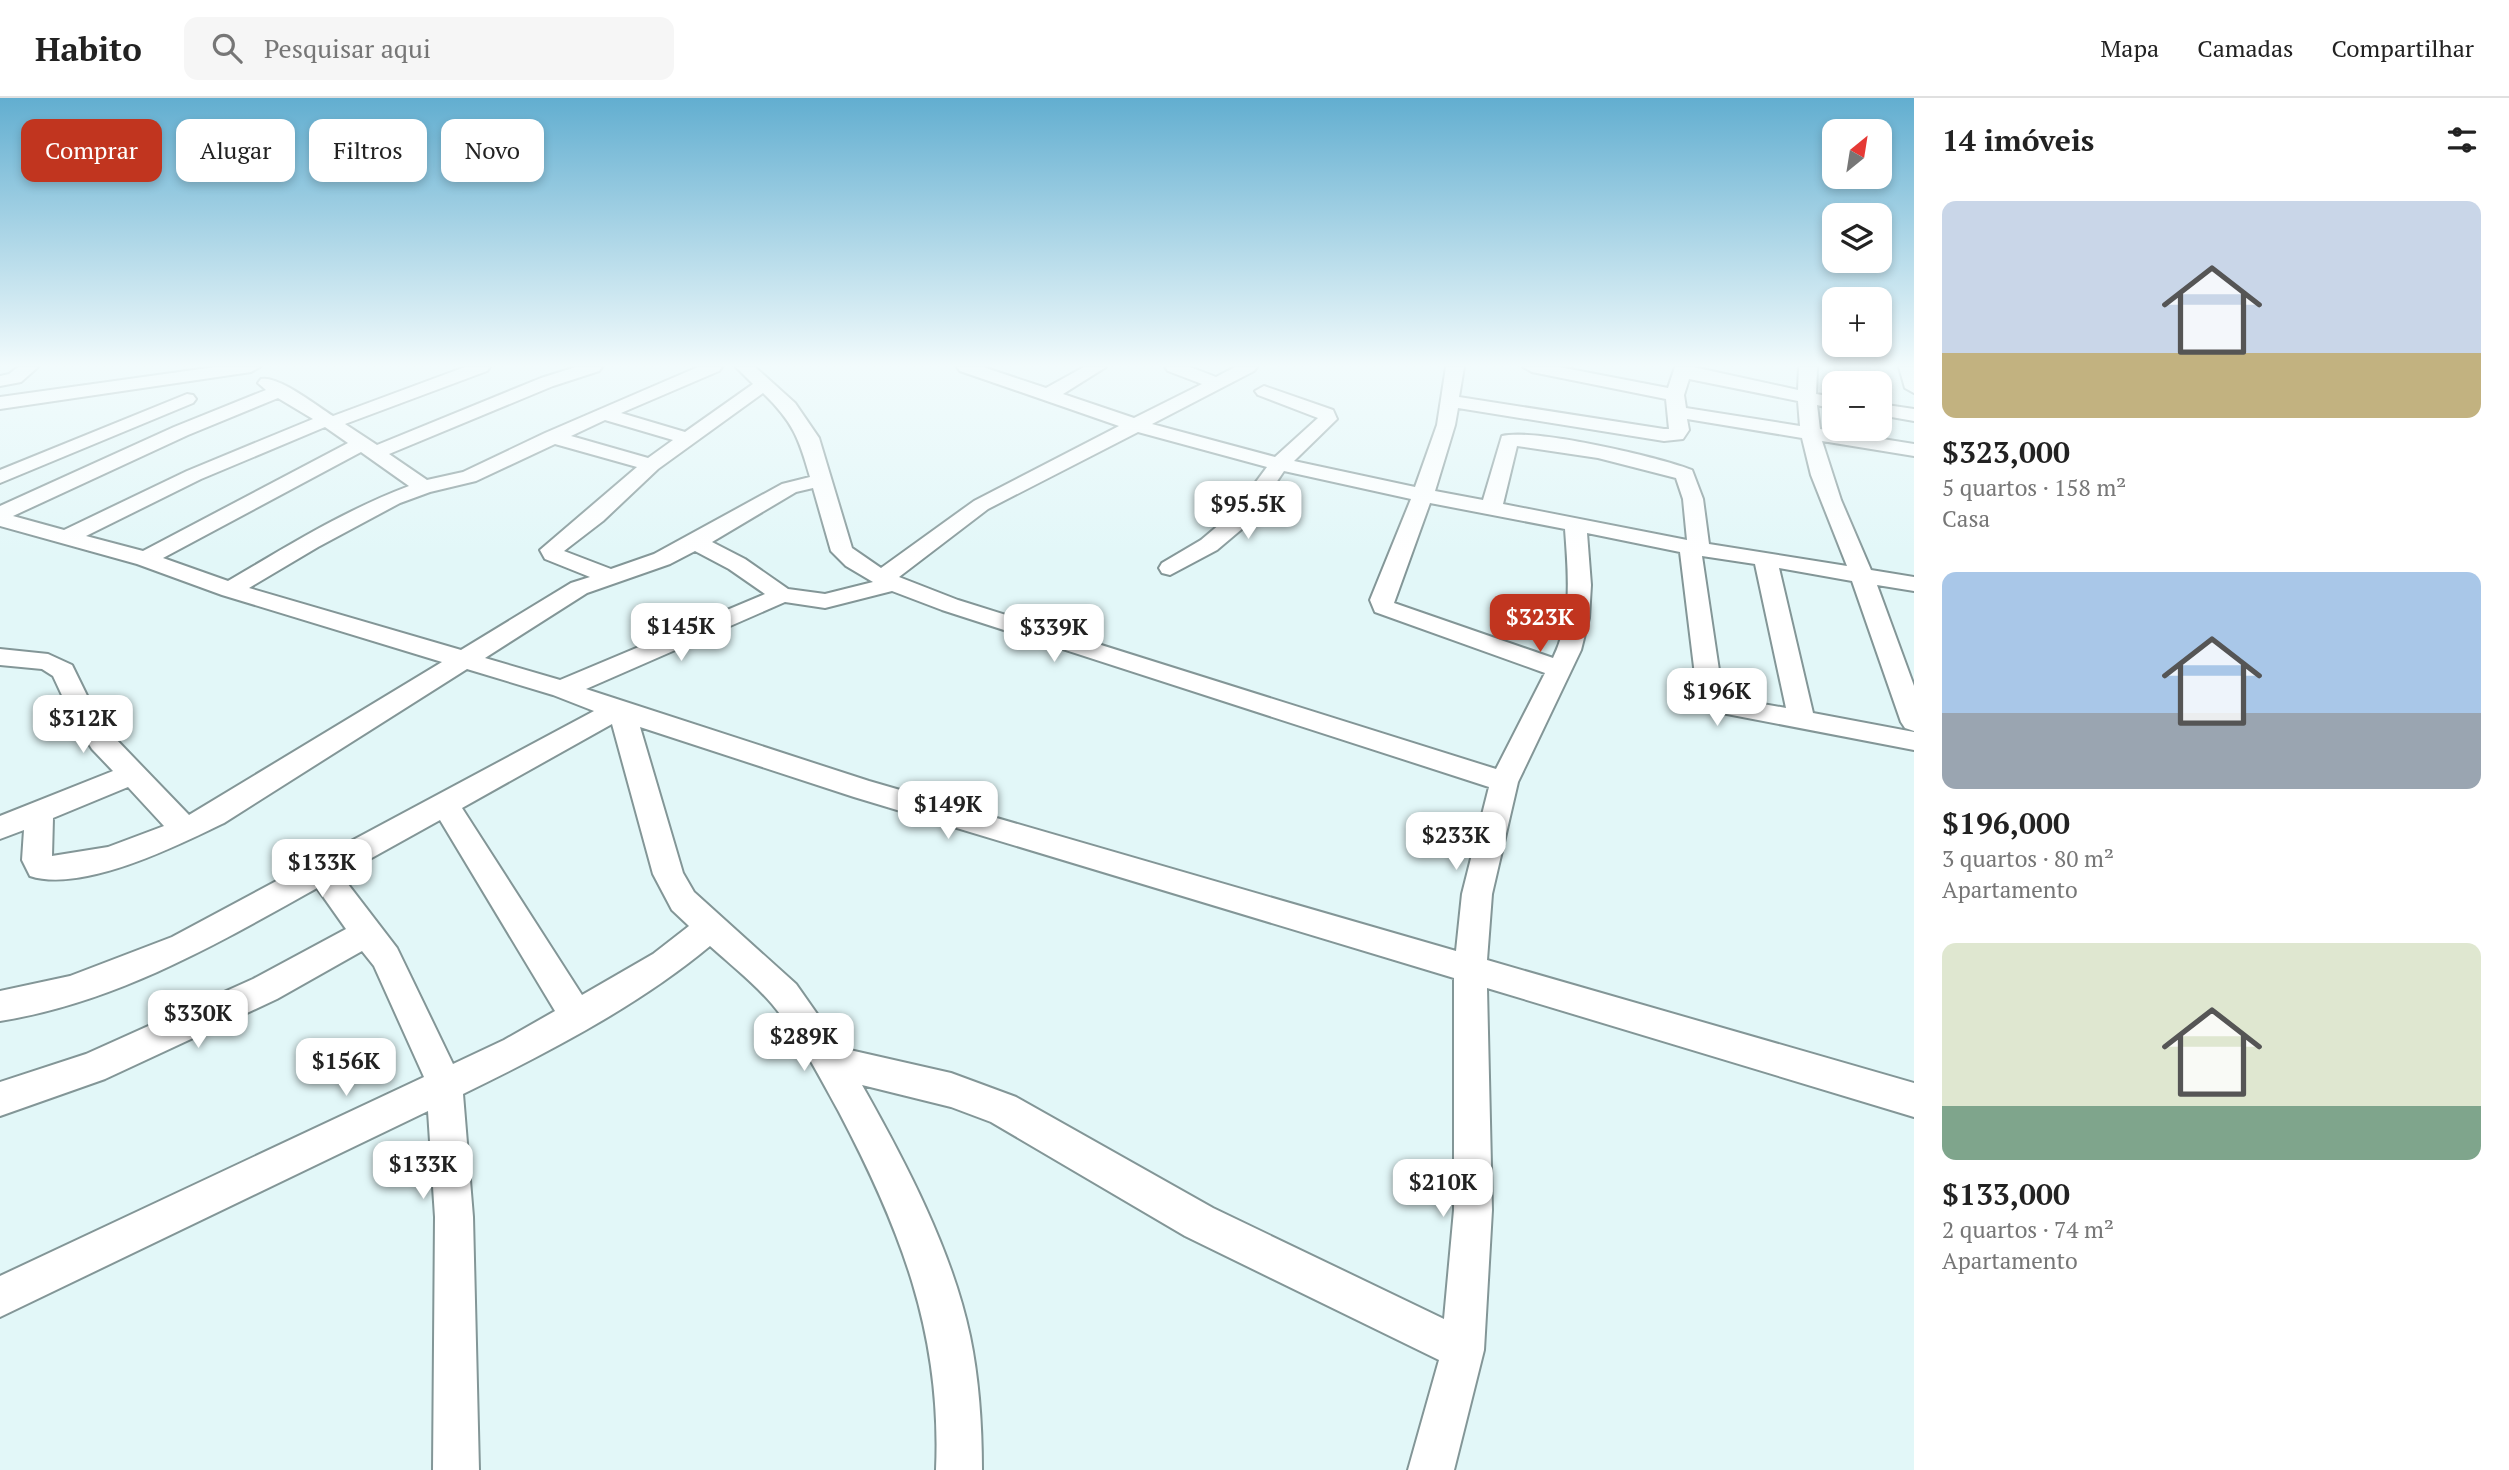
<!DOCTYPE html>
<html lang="pt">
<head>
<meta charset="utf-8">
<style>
	body { margin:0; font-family:"PT Serif",serif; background:#f6f6f6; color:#222; height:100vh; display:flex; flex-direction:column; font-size:26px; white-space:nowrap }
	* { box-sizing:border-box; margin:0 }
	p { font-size:23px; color:#767676 }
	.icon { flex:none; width:38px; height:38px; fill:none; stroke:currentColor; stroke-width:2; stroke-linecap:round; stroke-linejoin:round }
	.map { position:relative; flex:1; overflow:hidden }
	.panel { display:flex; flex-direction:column; background:#fff; width:595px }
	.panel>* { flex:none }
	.guide { position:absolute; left:21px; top:21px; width:665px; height:63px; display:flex; gap:14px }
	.needle { width:46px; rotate:30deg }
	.tools { position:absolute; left:1822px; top:21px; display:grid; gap:14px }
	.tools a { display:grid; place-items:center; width:70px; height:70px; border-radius:14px; background:#fff; box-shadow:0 4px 10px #0003; font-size:35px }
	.price { position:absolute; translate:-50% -60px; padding:0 16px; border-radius:14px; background:#fff; color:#222; font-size:23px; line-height:46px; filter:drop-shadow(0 2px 4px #0008) }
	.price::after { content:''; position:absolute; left:50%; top:42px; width:21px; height:16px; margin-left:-10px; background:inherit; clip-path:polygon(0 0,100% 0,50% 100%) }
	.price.active { background:#c1351f; color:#fff }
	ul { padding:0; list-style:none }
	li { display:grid; align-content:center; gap:14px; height:371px; padding:0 28px }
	li span { display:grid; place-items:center; height:217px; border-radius:14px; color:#555 }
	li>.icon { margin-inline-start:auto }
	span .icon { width:126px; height:126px; fill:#fffc; stroke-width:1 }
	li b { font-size:30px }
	h2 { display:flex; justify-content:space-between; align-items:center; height:84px; padding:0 28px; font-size:30px }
	.chip { padding:0 24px; border-radius:14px; background:#fff; box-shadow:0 4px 10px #0003; font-size:24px; line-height:63px }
	.chip.active { background:#c1351f; color:#fff }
	header { display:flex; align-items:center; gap:42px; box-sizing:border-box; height:98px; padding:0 35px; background:#fff; border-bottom:2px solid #e0e0e0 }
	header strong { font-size:33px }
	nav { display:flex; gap:38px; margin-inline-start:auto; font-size:24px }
	.search { width:490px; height:63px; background:#f6f6f6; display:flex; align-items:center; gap:18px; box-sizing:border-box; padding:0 24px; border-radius:14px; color:#767676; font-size:26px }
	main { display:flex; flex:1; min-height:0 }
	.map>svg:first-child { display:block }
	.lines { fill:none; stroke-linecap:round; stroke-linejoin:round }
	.minor-casing { stroke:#839697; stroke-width:4 }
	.minor { fill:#fff; fill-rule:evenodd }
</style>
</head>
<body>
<header>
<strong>Habito</strong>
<div class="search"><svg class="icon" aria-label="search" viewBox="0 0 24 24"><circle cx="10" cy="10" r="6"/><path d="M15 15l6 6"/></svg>Pesquisar aqui</div>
<nav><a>Mapa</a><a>Camadas</a><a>Compartilhar</a></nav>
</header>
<main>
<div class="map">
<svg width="1914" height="1372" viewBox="0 0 1914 1372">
	<rect width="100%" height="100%" fill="#e2f7f8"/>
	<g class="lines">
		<g class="minor-casing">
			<g id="minor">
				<path d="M18,269h20l-17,15 -21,4v-10l9,-2z"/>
				<path d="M215,269h45l-9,5 -251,37v-12z"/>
				<path d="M465,269h25l-3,4 -142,53 32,21 164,-67 35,-11h26l-3,4 -46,15 -164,68 38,26 36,-8 82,-39 153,-66h24l-3,4 -98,42 64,19 68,-48 -17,-17h19l40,36 24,35 33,110 29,20 93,-67 145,-75 -159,-55 -3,-4h26l63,21 38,-21h22l-43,27 71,24 68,-34 -34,-13 -3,-4h25l26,10 19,-10h22l-3,4 -102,53 123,33 43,-39 -60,-23 -3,-4 9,-5 69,24 4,9 -43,42 121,26 22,-62 9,-58h18l-5,30 205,32h5l-3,-30 -134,-27 -9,-5h36l109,21 7,-21h18l105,23 1,-23h18l-1,27 18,3v12l-17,-4 3,24 94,15v12l-92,-15 19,59 30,70 43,7v14l-37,-6 37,101v45l-9,-3 -4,-6 -49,-141 -73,-13 34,145 101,19v18l-208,-40 -8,-10 -18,-148 -93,-19 4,52 -2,33 -8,32 -63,132 -26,112 -5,66 427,123v34l-427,-129 5,222 -8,140 -30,120h-46l31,-110 -254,-124 -194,-114 -40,-15 -89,-22c43,76 90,165 108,251 9,43 12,90 12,134h-46c6,-135 -35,-240 -97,-358 -20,-36 -40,-76 -67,-108 -18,-21 -41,-39 -62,-58 -72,60 -163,107 -247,148l10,123 6,253h-46l2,-253 -7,-106 -428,206v-41l424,-199 -50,-111 -12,-15 -85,48 -172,80 -105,37v-34l86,-28 167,-75 93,-50 -29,-41c-102,57 -200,114 -317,133v-30l70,-15 102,-39 422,-226 -41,-16 -86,-26 -243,154c-47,23 -142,70 -194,53l-8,-16 2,-30 -24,9v-23l113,-45 -21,-22 -18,-28 -21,-45 -11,-7 -42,-4v-16l48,5 24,11 23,47 17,23 77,80 253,-153 -220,-67 -85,-31 -137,-38v-20l174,-79 92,-37 -8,-7 3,-4c17,-4 56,27 72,37zM1689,281l109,22 2,25 -114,-18 -2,-13zM763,295c30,29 36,45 47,84l-28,7 -128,70 -43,15 -47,-18 39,-30 55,-52zM278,300l35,21 -126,52 -123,59 -51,-14 175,-81zM1458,310l206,33 19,-2 6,-9 -2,-11 115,19 9,37 36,91 -138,-22 -6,-45 -11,-29c-34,-13 -157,-42 -190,-34l-19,64 -48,-9 20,-66zM605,322l68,20 -25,18 -77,-22zM325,329l23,16 -205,108 -57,-15 115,-57zM1138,334l129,35 -34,46 -32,27 -39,23 -3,5 3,5 8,2 47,-25 32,-27 35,-52 127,28 -41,101 5,12 170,61 -49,96 -538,-169 -59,-23 89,-68zM555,346l82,23 -97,83 5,9 45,18 -19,6 -110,67 -212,-62 69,-41 82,-44 30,-11 46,-11zM1517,348l81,12 78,20 7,21 4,41 -184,-36zM361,354l48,34c-64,24 -123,61 -181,95l-65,-23zM813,390l18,63 15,15 27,16 -48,12 -37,-5 -43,-30 -33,-17 84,-50zM1430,405l135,26c3,43 8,89 -12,129l-159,-55zM695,453l34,18 36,25 -205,86 -75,-22 102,-65 83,-29zM1702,458l53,8 31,144 -63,-11zM892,493l50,19 547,177 -27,107 -6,57 -587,-170 -283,-92 199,-87 40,6zM612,626l41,150 19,36 17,16 -36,28 -71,41 -120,-187zM640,629l214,70 600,181v232l-10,109 -231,-111 -197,-111 -65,-24 -110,-25 -45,-64 -102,-92 -11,-19zM128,689l36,39 -56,21 -56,9 1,-38zM440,722l115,191 -51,29 -51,24 -56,-116 -56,-73z"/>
				<path d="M1899,269h15v26l-9,-5z"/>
				<path d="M187,296l6,1 3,4 -3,4 -193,80v-13z"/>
				<path d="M1880,306l34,5v12l-34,-6z"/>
			</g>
		</g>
		<use href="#minor" class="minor"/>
	</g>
	<linearGradient id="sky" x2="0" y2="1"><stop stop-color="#62aed0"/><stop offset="0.58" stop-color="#f2fbfc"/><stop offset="1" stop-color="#f2fbfc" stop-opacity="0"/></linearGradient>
	<rect width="1914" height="461" fill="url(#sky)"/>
</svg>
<div class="tools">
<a><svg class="needle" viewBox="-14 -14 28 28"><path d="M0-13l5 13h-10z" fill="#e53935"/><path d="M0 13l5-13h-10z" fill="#767676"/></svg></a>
<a><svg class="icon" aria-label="layers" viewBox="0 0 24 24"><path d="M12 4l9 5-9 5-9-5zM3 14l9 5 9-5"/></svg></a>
<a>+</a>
<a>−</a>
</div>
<b class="price" style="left:1248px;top:443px">$95.5K</b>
<b class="price active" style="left:1540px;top:556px">$323K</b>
<b class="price" style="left:681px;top:565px">$145K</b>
<b class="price" style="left:1054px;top:566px">$339K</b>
<b class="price" style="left:1717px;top:630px">$196K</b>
<b class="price" style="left:83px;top:657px">$312K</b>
<b class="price" style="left:948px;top:743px">$149K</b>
<b class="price" style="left:1456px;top:774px">$233K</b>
<b class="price" style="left:322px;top:801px">$133K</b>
<b class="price" style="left:198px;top:952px">$330K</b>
<b class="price" style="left:804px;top:975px">$289K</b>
<b class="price" style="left:346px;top:1000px">$156K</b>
<b class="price" style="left:423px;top:1103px">$133K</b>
<b class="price" style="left:1443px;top:1121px">$210K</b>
<div class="guide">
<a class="chip active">Comprar</a>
<a class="chip">Alugar</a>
<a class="chip">Filtros</a>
<a class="chip">Novo</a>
</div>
</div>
<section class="panel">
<h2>14 imóveis<svg class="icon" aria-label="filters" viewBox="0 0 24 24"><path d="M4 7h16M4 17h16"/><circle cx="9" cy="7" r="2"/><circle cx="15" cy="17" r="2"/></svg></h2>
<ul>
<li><span style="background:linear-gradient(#c9d6e8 70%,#c2b280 0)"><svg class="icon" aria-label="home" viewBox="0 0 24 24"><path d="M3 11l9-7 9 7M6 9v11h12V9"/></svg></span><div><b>$323,000</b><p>5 quartos · 158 m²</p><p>Casa</p></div></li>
<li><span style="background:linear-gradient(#a9c7e8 65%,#9aa5b1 0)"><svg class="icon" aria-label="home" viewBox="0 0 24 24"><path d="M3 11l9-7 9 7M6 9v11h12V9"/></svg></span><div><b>$196,000</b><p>3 quartos · 80 m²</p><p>Apartamento</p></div></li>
<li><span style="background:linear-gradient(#dfe7d0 75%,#7fa58c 0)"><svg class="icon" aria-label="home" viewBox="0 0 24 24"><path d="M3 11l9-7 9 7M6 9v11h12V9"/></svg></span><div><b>$133,000</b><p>2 quartos · 74 m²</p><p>Apartamento</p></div></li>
</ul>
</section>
</main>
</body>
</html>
